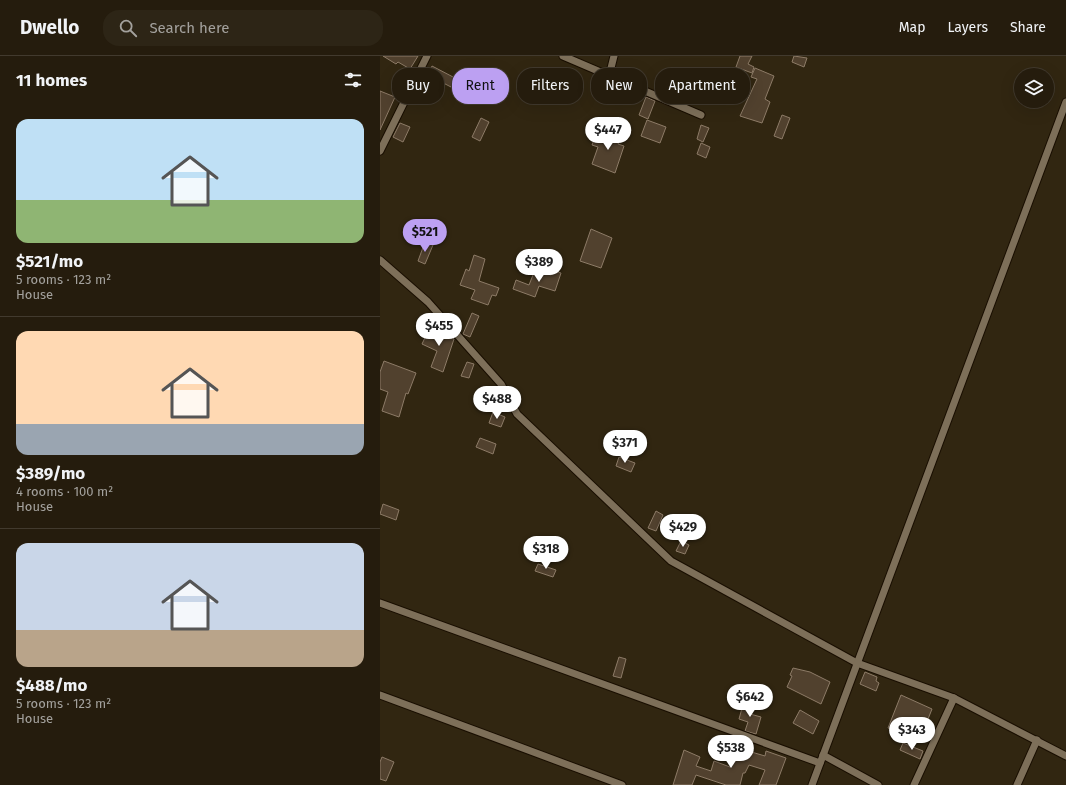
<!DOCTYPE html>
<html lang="en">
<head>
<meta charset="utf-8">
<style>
	body { margin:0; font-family:"Fira Sans",sans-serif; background:#2d2516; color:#f1f3f6; height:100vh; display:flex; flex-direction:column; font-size:15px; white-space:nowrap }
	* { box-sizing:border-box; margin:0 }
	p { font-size:13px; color:#a3a19d }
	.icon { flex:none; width:22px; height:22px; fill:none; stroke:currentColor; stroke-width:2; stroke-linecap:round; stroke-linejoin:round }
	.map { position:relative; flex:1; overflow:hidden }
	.panel { display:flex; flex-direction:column; background:#251c0d; width:380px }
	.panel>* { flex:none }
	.top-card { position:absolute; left:12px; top:12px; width:380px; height:36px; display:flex; gap:8px }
	.buttons { position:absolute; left:634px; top:12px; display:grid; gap:8px }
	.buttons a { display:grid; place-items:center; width:40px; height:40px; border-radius:50%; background:#251c0d; box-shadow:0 4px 16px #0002,0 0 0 1px #423a2e; font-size:20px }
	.price { position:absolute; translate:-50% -34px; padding:0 9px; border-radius:14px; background:#fff; color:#222; font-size:13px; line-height:26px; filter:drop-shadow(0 1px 2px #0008) }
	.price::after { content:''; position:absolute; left:50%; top:24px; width:12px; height:9px; margin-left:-6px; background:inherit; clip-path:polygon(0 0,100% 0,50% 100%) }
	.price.active { background:#bca0f2; color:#111 }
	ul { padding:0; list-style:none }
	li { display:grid; align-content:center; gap:8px; height:212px; padding:0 16px }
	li+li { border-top:1px solid #423a2e }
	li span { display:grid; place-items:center; height:124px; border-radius:12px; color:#555 }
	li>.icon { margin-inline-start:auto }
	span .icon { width:72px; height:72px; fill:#fffc; stroke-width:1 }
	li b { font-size:17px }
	h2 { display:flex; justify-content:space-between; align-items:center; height:48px; padding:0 16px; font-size:17px }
	.pill { padding:0 14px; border-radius:16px; background:#251c0d; box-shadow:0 4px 16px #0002,0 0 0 1px #423a2e; font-size:14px; line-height:36px }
	.pill.active { background:#bca0f2; color:#111 }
	header { display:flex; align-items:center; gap:24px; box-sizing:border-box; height:56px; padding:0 20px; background:#251c0d; border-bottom:1px solid #423a2e }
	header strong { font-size:19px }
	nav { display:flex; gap:22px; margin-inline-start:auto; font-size:14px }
	.search { width:280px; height:36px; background:#2d2516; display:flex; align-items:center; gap:10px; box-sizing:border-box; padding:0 14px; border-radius:16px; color:#a3a19d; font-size:15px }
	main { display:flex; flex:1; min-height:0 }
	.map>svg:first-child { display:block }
	.building { fill:#51412e; stroke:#8d7b67 }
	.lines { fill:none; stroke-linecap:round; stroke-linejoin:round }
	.minor-casing { stroke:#190e00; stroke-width:9 }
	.minor { stroke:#7d6f59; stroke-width:7 }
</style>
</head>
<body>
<header>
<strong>Dwello</strong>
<div class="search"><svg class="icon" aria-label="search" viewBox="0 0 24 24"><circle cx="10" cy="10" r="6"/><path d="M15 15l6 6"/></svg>Search here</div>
<nav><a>Map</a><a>Layers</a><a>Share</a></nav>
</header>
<main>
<section class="panel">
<h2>11 homes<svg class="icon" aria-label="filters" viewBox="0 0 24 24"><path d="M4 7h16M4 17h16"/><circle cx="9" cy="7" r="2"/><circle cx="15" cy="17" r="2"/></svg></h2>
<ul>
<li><span style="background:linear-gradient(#bfe0f5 65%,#8fb573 0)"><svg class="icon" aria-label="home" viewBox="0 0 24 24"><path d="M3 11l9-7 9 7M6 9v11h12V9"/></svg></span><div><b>$521/mo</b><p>5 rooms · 123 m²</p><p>House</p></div></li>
<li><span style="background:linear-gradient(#ffd9b3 75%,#9aa5b1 0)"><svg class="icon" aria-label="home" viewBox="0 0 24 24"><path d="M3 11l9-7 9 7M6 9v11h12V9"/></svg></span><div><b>$389/mo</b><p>4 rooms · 100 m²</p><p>House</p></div></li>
<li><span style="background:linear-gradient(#c9d6e8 70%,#b9a48a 0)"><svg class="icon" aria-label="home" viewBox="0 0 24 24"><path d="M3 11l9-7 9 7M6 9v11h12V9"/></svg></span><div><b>$488/mo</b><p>5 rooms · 123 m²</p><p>House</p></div></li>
</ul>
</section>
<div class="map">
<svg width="686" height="729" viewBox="0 0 686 729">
	<rect width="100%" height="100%" fill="#312611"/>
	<g class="building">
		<path d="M3,0h35l-8,13 -12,-7 -2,2z"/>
		<path d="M360,0h12l-4,8 6,3 -2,6 -16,-6z"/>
		<path d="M414,0l13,2 -3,9 -12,-5z"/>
		<path d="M52,10l23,12 -4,9 -23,-12z"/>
		<path d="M375,12l19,8 -9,23 5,3 -8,21 -22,-7 17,-37 -6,-2z"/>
		<path d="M313,14l21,8 -5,13 -21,-8z"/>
		<path d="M0,35l15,6 -15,33z"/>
		<path d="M266,41l9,4 -7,18 -9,-4z"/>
		<path d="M402,59l8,3 -8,21 -8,-3z"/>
		<path d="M101,62l8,4 -9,19 -8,-4z"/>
		<path d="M267,64l19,7 -6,16 -19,-7z"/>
		<path d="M20,67l10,4 -7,15 -10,-5z"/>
		<path d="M321,69l8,3 -6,14 -6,-3z"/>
		<path d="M233,72l10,4 -5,12 6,2 -9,27 -23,-9 6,-17 -6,-2 4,-10 12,5z"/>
		<path d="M321,87l9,4 -4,11 -9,-4z"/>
		<path d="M44,165l9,4 -7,17 -9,-4z"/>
		<path d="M211,173l21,9 -11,30 -21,-7z"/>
		<path d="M45,186l8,3 -8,19 -7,-3z"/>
		<path d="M94,199l11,4 -6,22 20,7 -3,8 -4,-1 -4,10 -17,-6 4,-9 -15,-5 6,-16 3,2z"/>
		<path d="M155,214l16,5 2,-5 8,3 -6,18 -16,-5 -4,11 -22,-8 3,-9 13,5z"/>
		<path d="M92,257l7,3 -9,21 -7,-3z"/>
		<path d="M63,272l11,11 -11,33 -12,-5 6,-16 -15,-7 7,-15 11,6z"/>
		<path d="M4,305l32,12 -8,21 -2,-1 -7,24 -17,-6 6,-19 -8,-3v-17z"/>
		<path d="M87,306l7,2 -5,14 -8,-2z"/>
		<path d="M113,356l12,5 -4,10 -12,-4z"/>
		<path d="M100,382l16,6 -3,10 -17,-7z"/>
		<path d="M239,401l16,6 -4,9 -15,-6z"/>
		<path d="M3,448l16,6 -3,10 -16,-6z"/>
		<path d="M276,455l7,4 -7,16 -8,-3z"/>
		<path d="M301,485l8,4 -4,9 -9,-3z"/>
		<path d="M158,508l18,6 -3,7 -18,-6z"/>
		<path d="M239,601l7,2 -5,19 -8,-2z"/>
		<path d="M413,612l17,4 20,10 -9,22 -34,-17 5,-11 -2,-1z"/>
		<path d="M485,616l12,5 -1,4 3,2 -3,8 -16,-7z"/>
		<path d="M521,639l31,14 -8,20 -22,-9 -4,12 -10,-4z"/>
		<path d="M364,645l9,2 -3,11 11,3 -5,17 -11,-3 3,-9 -9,-3z"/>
		<path d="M420,654l19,11 -6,13 -20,-11z"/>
		<path d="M523,687l20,8 -3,8 -20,-9z"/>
		<path d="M304,694l16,7 -4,9 15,5 3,-10 16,6 7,-16 11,3v-3l17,5 1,-5 20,7 -10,27h-17l6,-15 -16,-5 -4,8h-2l-3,12h-14l-30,-10 -4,10h-19z"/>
		<path d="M2,701l12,5 -8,19 -6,-2v-17z"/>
	</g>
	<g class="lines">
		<g class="minor-casing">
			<g id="minor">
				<path d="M183,0l138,59"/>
				<path d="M229,20l5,-20"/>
				<path d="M0,95l47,-95"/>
				<path d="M0,204l48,42 73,82 16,30 154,147 186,102 97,35 112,58"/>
				<path d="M0,547l440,160"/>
				<path d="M0,639l242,90"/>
				<path d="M443,699l55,30"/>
				<path d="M432,729l254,-683"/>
				<path d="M534,729l40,-87"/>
				<path d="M637,729l20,-45"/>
			</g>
		</g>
		<use href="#minor" class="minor"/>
	</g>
</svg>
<div class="buttons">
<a><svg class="icon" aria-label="layers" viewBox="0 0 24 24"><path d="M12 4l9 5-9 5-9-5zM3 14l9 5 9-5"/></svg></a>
</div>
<b class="price" style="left:228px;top:95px">$447</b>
<b class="price active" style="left:45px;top:197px">$521</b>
<b class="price" style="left:159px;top:227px">$389</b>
<b class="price" style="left:59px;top:291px">$455</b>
<b class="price" style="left:117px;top:364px">$488</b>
<b class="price" style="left:245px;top:408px">$371</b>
<b class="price" style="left:303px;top:492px">$429</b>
<b class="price" style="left:166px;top:514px">$318</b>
<b class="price" style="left:370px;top:662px">$642</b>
<b class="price" style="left:532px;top:695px">$343</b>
<b class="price" style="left:351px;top:713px">$538</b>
<div class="top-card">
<a class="pill">Buy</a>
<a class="pill active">Rent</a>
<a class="pill">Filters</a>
<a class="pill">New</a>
<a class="pill">Apartment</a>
</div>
</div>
</main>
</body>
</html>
